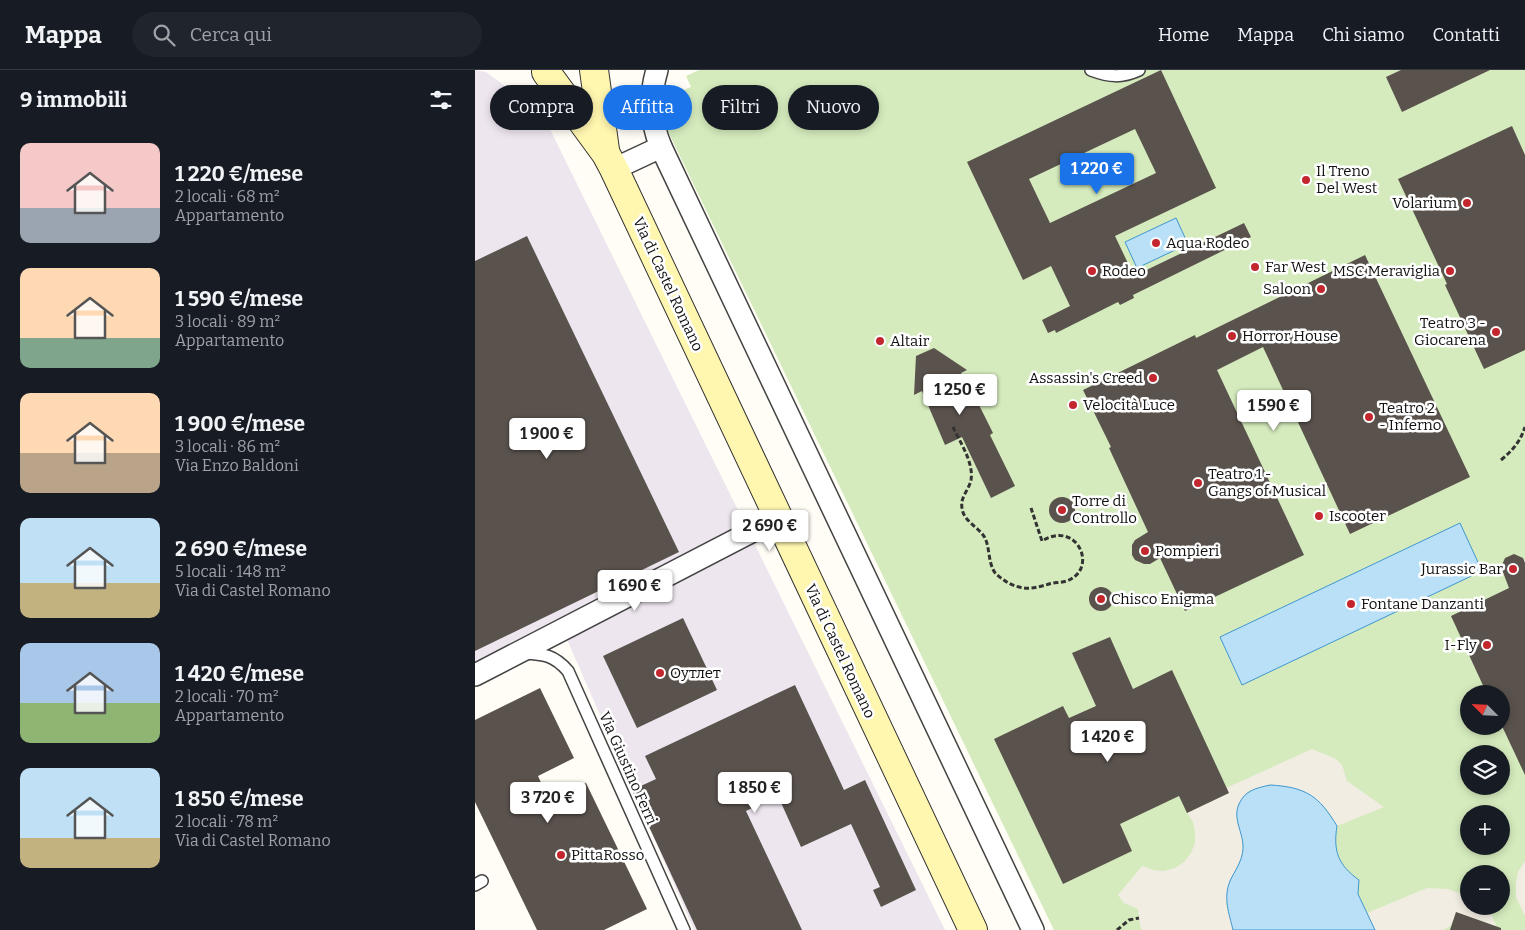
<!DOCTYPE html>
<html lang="it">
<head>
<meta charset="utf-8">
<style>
	body { margin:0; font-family:Bitter,serif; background:#20242c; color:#f1f3f6; height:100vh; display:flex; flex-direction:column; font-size:19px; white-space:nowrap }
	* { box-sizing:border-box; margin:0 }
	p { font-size:16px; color:#9ea1a6 }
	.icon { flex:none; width:28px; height:28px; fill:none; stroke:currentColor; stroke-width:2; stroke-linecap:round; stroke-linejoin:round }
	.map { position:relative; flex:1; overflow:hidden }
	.side { display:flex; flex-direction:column; background:#171b24; width:475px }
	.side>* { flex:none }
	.top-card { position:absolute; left:15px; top:15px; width:475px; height:45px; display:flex; gap:10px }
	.needle { width:32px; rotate:294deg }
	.tools { position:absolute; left:985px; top:615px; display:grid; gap:10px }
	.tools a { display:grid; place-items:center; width:50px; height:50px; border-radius:50%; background:#171b24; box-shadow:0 2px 8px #0003; font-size:25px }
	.price { position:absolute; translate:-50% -42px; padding:0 11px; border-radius:5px; background:#fff; color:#222; font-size:16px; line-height:32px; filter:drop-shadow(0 1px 2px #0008) }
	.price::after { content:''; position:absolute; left:50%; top:30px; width:15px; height:11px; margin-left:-8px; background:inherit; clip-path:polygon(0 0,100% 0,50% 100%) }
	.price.selected { background:#1a73e8; color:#fff }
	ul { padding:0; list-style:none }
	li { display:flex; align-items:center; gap:15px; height:125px; padding:0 20px }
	li span { display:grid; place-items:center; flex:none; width:140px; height:100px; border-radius:10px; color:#555 }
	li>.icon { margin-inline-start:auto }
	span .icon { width:60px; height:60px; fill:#fffc; stroke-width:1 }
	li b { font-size:21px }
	h2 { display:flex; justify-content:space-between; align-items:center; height:60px; padding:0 20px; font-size:21px }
	.chip { padding:0 18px; border-radius:22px; background:#171b24; box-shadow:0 2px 8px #0003; font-size:18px; line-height:45px }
	.chip.selected { background:#1a73e8; color:#fff }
	header { display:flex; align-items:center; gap:30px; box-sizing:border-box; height:70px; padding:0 25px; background:#171b24; border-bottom:1px solid #363941 }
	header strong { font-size:24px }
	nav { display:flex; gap:28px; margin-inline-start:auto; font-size:18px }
	.search { width:350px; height:45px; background:#20242c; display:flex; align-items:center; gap:12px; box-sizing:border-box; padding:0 18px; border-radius:28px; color:#9ea1a6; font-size:19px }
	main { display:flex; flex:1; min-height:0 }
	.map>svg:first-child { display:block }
	.industrial { fill:#eee6ef }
	.green { fill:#d5ebbd; fill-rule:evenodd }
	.plaza { fill:#f1ede2 }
	.water { fill:#b9e0f7; stroke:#3f96cf }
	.building { fill:#5a524d; fill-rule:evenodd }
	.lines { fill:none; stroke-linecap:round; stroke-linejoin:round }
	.lane-casing { stroke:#444; stroke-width:14 }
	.street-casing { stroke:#444; stroke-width:24 }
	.secondary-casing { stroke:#333; stroke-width:30 }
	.path { stroke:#333; stroke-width:3; stroke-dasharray:5 2.5; stroke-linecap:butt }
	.lane { stroke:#fff; stroke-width:11 }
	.street { stroke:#fff; stroke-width:21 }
	.secondary { stroke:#fff6b0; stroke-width:28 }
	.poi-dot { fill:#c4262e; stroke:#fff; stroke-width:2 }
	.labels { text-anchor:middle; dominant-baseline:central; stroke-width:5; stroke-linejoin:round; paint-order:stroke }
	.poi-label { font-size:15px; fill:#111; stroke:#fff; text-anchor:start }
	.street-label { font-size:15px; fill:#111; stroke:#fff }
</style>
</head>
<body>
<header>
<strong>Mappa</strong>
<div class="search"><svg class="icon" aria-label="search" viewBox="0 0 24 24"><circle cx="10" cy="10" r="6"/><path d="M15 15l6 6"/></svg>Cerca qui</div>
<nav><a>Home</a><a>Mappa</a><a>Chi siamo</a><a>Contatti</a></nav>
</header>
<main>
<section class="side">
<h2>9 immobili<svg class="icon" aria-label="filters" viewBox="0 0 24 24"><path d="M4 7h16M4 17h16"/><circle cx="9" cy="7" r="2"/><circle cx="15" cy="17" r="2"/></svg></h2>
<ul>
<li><span style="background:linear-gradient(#f6c9c9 65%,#9aa5b1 0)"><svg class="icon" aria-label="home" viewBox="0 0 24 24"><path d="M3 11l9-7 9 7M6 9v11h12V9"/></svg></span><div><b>1 220 €/mese</b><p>2 locali · 68 m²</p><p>Appartamento</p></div></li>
<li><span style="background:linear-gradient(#ffd9b3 70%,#7fa58c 0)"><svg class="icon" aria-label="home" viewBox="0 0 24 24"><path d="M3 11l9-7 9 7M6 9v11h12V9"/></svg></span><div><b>1 590 €/mese</b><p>3 locali · 89 m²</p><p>Appartamento</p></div></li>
<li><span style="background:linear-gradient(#ffd9b3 60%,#b9a48a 0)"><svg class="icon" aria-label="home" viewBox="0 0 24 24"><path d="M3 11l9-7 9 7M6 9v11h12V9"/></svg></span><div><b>1 900 €/mese</b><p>3 locali · 86 m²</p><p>Via Enzo Baldoni</p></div></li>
<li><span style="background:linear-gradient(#bfe0f5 65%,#c2b280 0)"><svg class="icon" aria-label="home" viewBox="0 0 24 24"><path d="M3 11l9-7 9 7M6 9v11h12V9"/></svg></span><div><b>2 690 €/mese</b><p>5 locali · 148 m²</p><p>Via di Castel Romano</p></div></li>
<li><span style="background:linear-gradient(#a9c7e8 60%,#8fb573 0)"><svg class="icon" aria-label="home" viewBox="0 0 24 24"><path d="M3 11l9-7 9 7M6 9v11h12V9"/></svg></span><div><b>1 420 €/mese</b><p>2 locali · 70 m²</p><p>Appartamento</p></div></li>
<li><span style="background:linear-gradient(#bfe0f5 70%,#c2b280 0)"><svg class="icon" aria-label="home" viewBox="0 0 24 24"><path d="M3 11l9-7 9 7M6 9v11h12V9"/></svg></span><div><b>1 850 €/mese</b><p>2 locali · 78 m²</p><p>Via di Castel Romano</p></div></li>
</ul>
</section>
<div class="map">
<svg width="1050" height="860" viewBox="0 0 1050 860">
	<rect width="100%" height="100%" fill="#fffdf5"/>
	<path class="industrial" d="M0,0l11,2 56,41 403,817h-251l-136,-311 -83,43z"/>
	<path class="green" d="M224,0h826v860h-471l-393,-813 25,-12 -7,-13 12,-5 -5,-11zM994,624h32v32h-32zM994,684h32v32h-32zM994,744h32v32h-32zM994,804h32v32h-32z"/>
	<g class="plaza">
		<path d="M837,679l24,10 6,6 5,16 37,26 -47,19 -11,-18 -76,-18 -7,7 -5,8 -1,18 4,9 2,17 -4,16 -9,15 -4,24 7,26h-91l-2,-5 -2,-16 -14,-6 -6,-8 24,-29 11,4 11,1 11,-3 9,-6 7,-9 4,-10v-11l-2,-10 -6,-9 42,-20 -3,-5z"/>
		<path d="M1050,791v55l-9,-19v-13l2,-12z"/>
		<path d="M952,818l21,1 21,8v9h15l5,3 9,21 -13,-8 -29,-10 -5,14 -8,4h-68l-8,-17z"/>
	</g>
	<g class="water">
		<path d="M701,148l12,26 -51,24 -12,-26z"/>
		<path d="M985,453l22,48 -240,114 -22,-48z"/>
		<path d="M795,715c36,2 49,11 67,41 -4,25 1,39 22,54l-1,14 17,36h-142c-4,-17 -10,-32 -3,-49 5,-11 12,-19 13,-32 1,-16 -11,-30 -4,-45 6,-14 18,-16 31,-19z"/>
	</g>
	<g class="building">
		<path d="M686,0l55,118 -101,48 19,40 110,-53 7,14 -118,58 1,3 -14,7 -2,-3 -62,31 -1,-3 -7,3 -6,-13 28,-14 -19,-40 -28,14 -56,-118zM660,59l21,44 -106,50 -21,-44z"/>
		<path d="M926,0h89l-88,42 -16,-35z"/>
		<path d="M1037,56l13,29v195l-41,19 -39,-84 2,-1 -49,-105z"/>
		<path d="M52,166l152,316 -204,99v-390z"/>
		<path d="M890,185l105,222 -120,57 -87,-187 -46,23 87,185 -119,56 -25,-53 -10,6h-6l-9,-4 -3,-5v-10l3,-5 13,-8 -39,-84 2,-1 -28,-57 112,-55 1,3z"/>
		<path d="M459,278l33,22 -6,3 14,29 2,-1 16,32 -3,2 25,51 -24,12 -29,-61 -17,8 -23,-54 -8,4 2,-39z"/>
		<circle cx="587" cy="440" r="13"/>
		<path d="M1039,484l9,4 2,5v212l-24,-51v-30h-14l-36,-78 58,-28 -8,-21 4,-9z"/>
		<circle cx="626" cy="529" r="12"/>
		<path d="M208,548l34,72 -80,38 -34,-72z"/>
		<path d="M635,567l23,52 39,-19 57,123 -42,20 -8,-17 -59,28 12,27 -69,33 -69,-145 69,-33 6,12 27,-12 -24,-53z"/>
		<path d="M320,615l49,105 21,-10 51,110 -35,17 -8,-17 7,-3 -29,-63 -50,23 -23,-51 -32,15 56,119h-105l-65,-140 24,-11 -11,-23z"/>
		<path d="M65,618l34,70 -36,18 11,24 37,-17 61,126 -43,21h-67l-62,-128v-82z"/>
		<path d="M981,842l45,16v2h-51z"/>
	</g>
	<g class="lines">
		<g class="lane-casing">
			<g id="lane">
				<path d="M616,0c19,7 30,8 48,0"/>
				<path d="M49,583c20,1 30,2 44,18l116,259"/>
				<path d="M0,815l7,-4"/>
			</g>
		</g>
		<g class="street-casing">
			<g id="street">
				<path d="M182,0c-8,27 -7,51 4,77l372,783"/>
				<path d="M139,99l47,-22"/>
				<path d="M0,605l303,-157"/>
			</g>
		</g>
		<g class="secondary-casing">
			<g id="secondary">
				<path d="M119,0l11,80"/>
				<path d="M71,2l60,82 8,15 359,761"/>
			</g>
		</g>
		<g class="path">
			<path d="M478,357c7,15 21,36 18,53 -2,10 -11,17 -9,28 1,13 17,19 23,30 5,10 3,27 11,36 7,6 14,11 23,13 10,3 20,0 30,-3 7,-2 16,-1 22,-5 26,-14 5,-59 -29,-38l-11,-33"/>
			<path d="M1026,390c12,-10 19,-18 24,-33"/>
			<path d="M642,860l12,-10 10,-2"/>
		</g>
		<use href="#lane" class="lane"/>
		<use href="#street" class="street"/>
		<use href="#secondary" class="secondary"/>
	</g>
	<g class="poi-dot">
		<circle cx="831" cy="110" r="5"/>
		<circle cx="992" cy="133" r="5"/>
		<circle cx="681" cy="173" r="5"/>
		<circle cx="780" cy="197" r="5"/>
		<circle cx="617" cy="201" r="5"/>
		<circle cx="975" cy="201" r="5"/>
		<circle cx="846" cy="219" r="5"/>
		<circle cx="1021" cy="262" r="5"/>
		<circle cx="757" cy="266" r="5"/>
		<circle cx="405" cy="271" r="5"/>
		<circle cx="678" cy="308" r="5"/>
		<circle cx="598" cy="335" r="5"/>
		<circle cx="894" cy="347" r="5"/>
		<circle cx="723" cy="413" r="5"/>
		<circle cx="587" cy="440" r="5"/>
		<circle cx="844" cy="446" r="5"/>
		<circle cx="670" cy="481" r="5"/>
		<circle cx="1038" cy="499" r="5"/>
		<circle cx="626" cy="529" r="5"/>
		<circle cx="876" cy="534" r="5"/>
		<circle cx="1012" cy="575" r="5"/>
		<circle cx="185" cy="603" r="5"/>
		<circle cx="86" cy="785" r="5"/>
	</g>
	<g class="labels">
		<g class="poi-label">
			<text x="841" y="101">Il Treno<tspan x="841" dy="17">Del West</tspan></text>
			<text x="982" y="133" text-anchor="end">Volarium</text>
			<text x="691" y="173">Aqua Rodeo</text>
			<text x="790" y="197">Far West</text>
			<text x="627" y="201">Rodeo</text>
			<text x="965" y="201" text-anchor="end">MSC Meraviglia</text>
			<text x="836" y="219" text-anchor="end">Saloon</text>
			<text x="1011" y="253" text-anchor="end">Teatro 3 -<tspan x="1011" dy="17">Giocarena</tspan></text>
			<text x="767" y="266">Horror House</text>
			<text x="415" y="271">Altair</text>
			<text x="668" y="308" text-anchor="end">Assassin's Creed</text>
			<text x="608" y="335">Velocità Luce</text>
			<text x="904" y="338">Teatro 2<tspan x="904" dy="17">- Inferno</tspan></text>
			<text x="733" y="404">Teatro 1 -<tspan x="733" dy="17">Gangs of Musical</tspan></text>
			<text x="597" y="431">Torre di<tspan x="597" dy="17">Controllo</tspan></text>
			<text x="854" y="446">Iscooter</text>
			<text x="680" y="481">Pompieri</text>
			<text x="1028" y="499" text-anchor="end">Jurassic Bar</text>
			<text x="636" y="529">Chisco Enigma</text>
			<text x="886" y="534">Fontane Danzanti</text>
			<text x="1002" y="575" text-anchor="end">I-Fly</text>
			<text x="195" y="603">Оутлет</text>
			<text x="96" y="785">PittaRosso</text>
		</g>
		<g class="street-label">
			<text transform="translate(193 214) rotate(65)">Via di Castel Romano</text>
			<text transform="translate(365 581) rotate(65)">Via di Castel Romano</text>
			<text transform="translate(153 698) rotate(66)">Via Giustino Ferri</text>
		</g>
	</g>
</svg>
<div class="tools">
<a><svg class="needle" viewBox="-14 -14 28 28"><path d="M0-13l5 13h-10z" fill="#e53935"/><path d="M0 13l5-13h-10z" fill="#9ea1a6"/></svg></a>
<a><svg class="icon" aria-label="layers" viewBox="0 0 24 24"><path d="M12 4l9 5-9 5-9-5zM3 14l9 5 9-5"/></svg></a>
<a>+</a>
<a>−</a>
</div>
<b class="price selected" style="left:622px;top:125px">1 220 €</b>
<b class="price" style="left:485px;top:346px">1 250 €</b>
<b class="price" style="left:799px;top:362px">1 590 €</b>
<b class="price" style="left:72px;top:390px">1 900 €</b>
<b class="price" style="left:295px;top:482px">2 690 €</b>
<b class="price" style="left:160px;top:542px">1 690 €</b>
<b class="price" style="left:633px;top:693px">1 420 €</b>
<b class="price" style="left:280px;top:744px">1 850 €</b>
<b class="price" style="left:73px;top:754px">3 720 €</b>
<div class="top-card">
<a class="chip">Compra</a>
<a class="chip selected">Affitta</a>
<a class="chip">Filtri</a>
<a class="chip">Nuovo</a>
</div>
</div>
</main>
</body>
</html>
